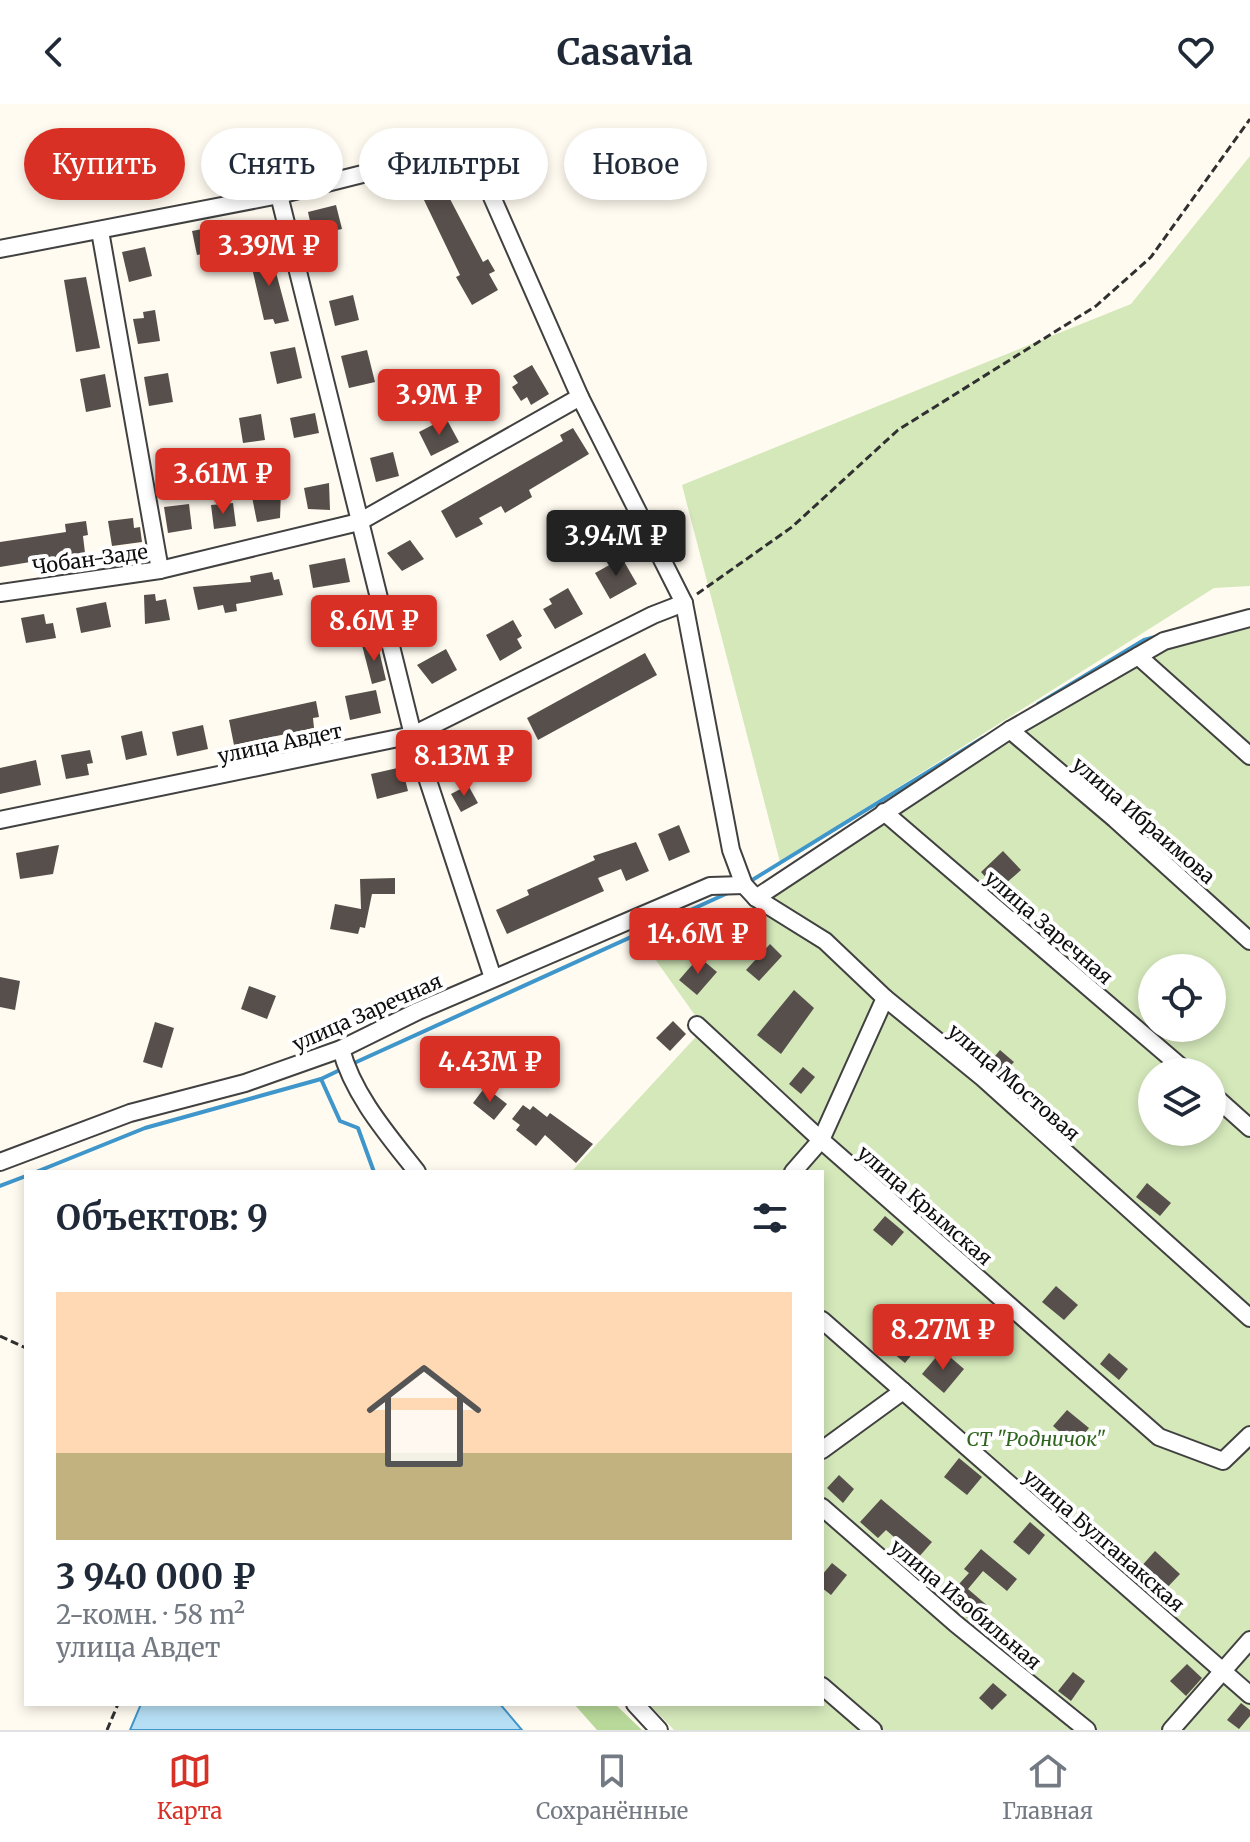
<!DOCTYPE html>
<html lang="ru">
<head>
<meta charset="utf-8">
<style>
	body { margin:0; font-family:Merriweather,serif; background:#f2f2f3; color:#1f2937; height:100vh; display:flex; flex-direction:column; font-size:30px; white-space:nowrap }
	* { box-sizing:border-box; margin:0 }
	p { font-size:26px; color:#747a83 }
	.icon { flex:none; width:44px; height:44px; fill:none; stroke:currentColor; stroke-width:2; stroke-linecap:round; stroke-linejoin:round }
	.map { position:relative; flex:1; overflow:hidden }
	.side { position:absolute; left:24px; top:1066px; width:800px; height:536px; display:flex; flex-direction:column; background:#fff; border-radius:0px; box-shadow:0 4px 12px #0003 }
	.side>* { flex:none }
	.guide { position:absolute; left:24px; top:24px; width:800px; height:72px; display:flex; gap:16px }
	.fabs { position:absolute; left:1138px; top:850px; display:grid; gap:16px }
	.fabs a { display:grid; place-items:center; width:88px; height:88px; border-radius:50%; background:#fff; box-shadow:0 4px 12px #0003; font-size:40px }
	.price { position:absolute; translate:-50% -68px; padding:0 18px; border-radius:8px; background:#d93025; color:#fff; font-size:26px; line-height:52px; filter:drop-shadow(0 2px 4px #0008) }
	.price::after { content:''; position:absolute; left:50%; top:48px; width:24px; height:18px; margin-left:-12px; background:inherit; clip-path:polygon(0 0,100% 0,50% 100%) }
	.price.active { background:#222; color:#fff }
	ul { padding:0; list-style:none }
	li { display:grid; align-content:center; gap:16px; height:424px; padding:0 32px }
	li span { display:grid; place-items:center; height:248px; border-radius:0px; color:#555 }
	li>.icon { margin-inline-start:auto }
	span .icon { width:144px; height:144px; fill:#fffc; stroke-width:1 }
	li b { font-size:34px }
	h2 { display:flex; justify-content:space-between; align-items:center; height:96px; padding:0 32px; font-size:34px }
	.chip { padding:0 28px; border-radius:36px; background:#fff; box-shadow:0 4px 12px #0003; font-size:28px; line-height:72px }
	.chip.active { background:#d93025; color:#fff }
	header { display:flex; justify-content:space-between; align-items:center; height:104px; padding:0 32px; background:#fff; font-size:36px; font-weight:700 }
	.tabs { display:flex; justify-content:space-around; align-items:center; height:112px; border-top:2px solid #e0e1e3; background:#fff; font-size:22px; color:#747a83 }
	.tabs a { display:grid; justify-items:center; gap:4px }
	.tabs .active { color:#d93025 }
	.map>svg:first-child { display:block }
	.green { fill:#d4e8ba; fill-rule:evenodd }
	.forest { fill:#b8d99a }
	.water { fill:#b6dff5; stroke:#3f96ca; stroke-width:2 }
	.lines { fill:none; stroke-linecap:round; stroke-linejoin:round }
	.stream { stroke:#3f96ca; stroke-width:4 }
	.building { fill:#574f4b }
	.minor-casing { stroke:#414141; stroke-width:20 }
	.path { stroke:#303030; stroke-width:3; stroke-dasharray:8 4; stroke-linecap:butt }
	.minor { stroke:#fff; stroke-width:16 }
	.labels { text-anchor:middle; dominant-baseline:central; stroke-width:8; stroke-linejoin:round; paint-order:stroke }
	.street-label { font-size:20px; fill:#0e0e0e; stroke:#fff }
	.park-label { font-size:20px; font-style:italic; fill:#306520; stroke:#fff }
</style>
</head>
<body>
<header><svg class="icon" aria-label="back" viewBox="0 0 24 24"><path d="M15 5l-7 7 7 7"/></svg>Casavia<svg class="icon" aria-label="heart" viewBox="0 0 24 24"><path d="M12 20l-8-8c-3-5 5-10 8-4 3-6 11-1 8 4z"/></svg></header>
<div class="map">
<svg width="1250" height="1626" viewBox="0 0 1250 1626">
	<rect width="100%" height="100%" fill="#fffbf0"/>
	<g class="green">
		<path d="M1250,52v430l-36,2 -434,274 -98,-377 449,-181z"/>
		<path d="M1250,521v1105h-576l-25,-26h173v-532h-251l133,-144 -49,-69 107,-58 127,-85 267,-164zM1152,864h60v60h-60zM1152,968h60v60h-60z"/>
	</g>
	<path class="forest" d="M574,1600h41l27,26h-45z"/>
	<path class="water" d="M141,1600h359l22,26h-392z"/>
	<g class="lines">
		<g class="stream">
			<path d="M1038,600l106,-64 15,-4"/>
			<path d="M749,778l234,-144"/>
			<path d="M352,960l378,-172"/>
			<path d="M321,975l19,42 18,7 16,44"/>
			<path d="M36,1068l109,-44 176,-49 23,-11"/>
			<path d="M0,1082l26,-10"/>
		</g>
	</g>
	<g class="building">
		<path d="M439,74l44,84 5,-3 7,12 -6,3 9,16 -26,15 -16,-28 4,-2 -37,-77 4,-2 -5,-8z"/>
		<path d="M336,101l6,24 -29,6 -5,-23z"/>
		<path d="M218,122l5,24 -26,5 -5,-24z"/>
		<path d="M145,143l7,29 -23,6 -7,-30z"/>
		<path d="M270,146l19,71 -14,3 -2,-5 -9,1 -15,-65z"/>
		<path d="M86,173l14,71 -24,4 -12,-72z"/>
		<path d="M353,191l6,25 -24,6 -6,-25z"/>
		<path d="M155,206l5,31 -22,3 -5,-25 11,-1 -1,-6z"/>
		<path d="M295,243l7,31 -25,6 -7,-32z"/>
		<path d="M367,246l8,32 -26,6 -8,-32z"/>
		<path d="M532,261l17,29 -18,11 -4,-8 -6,4 -9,-14 6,-4 -5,-7z"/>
		<path d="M168,269l5,29 -24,4 -5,-29z"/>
		<path d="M105,270l6,33 -25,5 -6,-33z"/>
		<path d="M315,309l4,20 -25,5 -4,-20z"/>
		<path d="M261,310l4,26 -22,3 -4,-25z"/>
		<path d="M446,314l13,24 -28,14 -12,-24z"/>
		<path d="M573,324l16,26 -60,36 3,7 -27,16 -4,-7 -22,12 4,6 -27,14 -15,-27 122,-70 -3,-6z"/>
		<path d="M393,348l6,24 -23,6 -6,-24z"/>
		<path d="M329,379l1,27 -22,-1 -4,-21z"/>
		<path d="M281,388l-1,26 -23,4 -5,-25z"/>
		<path d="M233,399l3,23 -22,3 -3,-24z"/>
		<path d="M189,400l3,25 -24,4 -4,-26z"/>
		<path d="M133,414l1,10 6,-1 2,15 -30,4 -4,-25z"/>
		<path d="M86,417l2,14 -5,1 2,17 -85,14v-25l66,-10 -1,-8z"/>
		<path d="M410,436l14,19 -22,12 -15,-18z"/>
		<path d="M345,454l5,24 -37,6 -4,-23z"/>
		<path d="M622,454l15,26 -27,15 -15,-26z"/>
		<path d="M272,468l2,8 5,-1 4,16 -47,9 1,7 -12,2 -2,-8 -25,5 -5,-23 58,-5 -1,-6z"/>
		<path d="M568,484l15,26 -28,15 -12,-20 9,-5 -3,-5z"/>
		<path d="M155,490l1,7 10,-2 4,21 -25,4 -1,-29z"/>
		<path d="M106,498l5,25 -30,6 -5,-25z"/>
		<path d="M44,510l2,10 7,-1 3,15 -30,5 -5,-25z"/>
		<path d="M513,516l9,16 -5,3 5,9 -22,13 -14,-26z"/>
		<path d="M377,538l9,38 -14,4 -10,-39z"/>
		<path d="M446,545l11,21 -25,14 -15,-19z"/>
		<path d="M645,549l12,22 -119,65 -11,-22z"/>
		<path d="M376,586l5,23 -31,7 -5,-24z"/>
		<path d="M316,597l3,16 -6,1 1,10 -80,17 -5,-25z"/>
		<path d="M203,621l5,24 -31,7 -5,-24z"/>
		<path d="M142,627l5,24 -21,5 -5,-24z"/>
		<path d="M478,640l13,24 -24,12 -12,-23z"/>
		<path d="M90,646l3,13 -6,1 2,11 -23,4 -5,-24z"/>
		<path d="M36,656l5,25 -41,9v-26z"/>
		<path d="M402,663l6,24 -31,8 -6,-25z"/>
		<path d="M468,681l10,18 -17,9 -10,-18z"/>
		<path d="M679,721l11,27 -21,9 -11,-27z"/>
		<path d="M636,738l13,29 -23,10 -5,-12 -23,9 6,13 -97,43 -11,-24 33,-15 -2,-5 68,-30 -2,-4z"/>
		<path d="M59,741l-6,29 -33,5 -4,-26z"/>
		<path d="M1003,747l18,19 -16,14 -7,-8 -8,6 -9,-10z"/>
		<path d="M395,774v16h-23l-7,34 -5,-1 -2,7 -28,-5 5,-25 26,5 -1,-30z"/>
		<path d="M770,840l12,12 -23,25 -13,-11z"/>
		<path d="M699,853l18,15 -20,23 -18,-15z"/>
		<path d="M0,873l20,4 -5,29 -15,-3z"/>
		<path d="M249,882l27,10 -9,23 -26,-10z"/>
		<path d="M794,886l20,18 -33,46 -24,-19z"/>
		<path d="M673,917l13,13 -16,17 -14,-13z"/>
		<path d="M155,918l19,6 -12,40 -19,-6z"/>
		<path d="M1000,946l14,12 -15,16 -13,-11z"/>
		<path d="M803,963l12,10 -14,17 -12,-10z"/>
		<path d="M485,983l22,17 -13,16 -21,-17z"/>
		<path d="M523,1001l7,5 3,-4 14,11 3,-4 43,31 -17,19 -31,-28 -9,11 -20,-16 4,-5 -8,-6z"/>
		<path d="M1147,1079l24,20 -11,13 -24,-19z"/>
		<path d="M885,1112l19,16 -12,14 -19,-16z"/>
		<path d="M1056,1182l22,19 -14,15 -22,-18z"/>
		<path d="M905,1224l17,14 -17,21 -17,-14z"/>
		<path d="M942,1246l22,19 -20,24 -22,-19z"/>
		<path d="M1109,1249l19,16 -9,11 -19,-16z"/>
		<path d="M1067,1306l22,18 -14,17 -22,-19z"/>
		<path d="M959,1354l23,19 -15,18 -23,-18z"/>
		<path d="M839,1371l15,14 -11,14 -16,-15z"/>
		<path d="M881,1395l51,43 -14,16 -32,-28 -8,8 -18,-16z"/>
		<path d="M1030,1418l15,13 -16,20 -16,-13z"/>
		<path d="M981,1445l36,30 -10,12 -24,-20 -15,18 21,18 -15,17 -11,-10 3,-4 -17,-15 20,-22 -5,-4z"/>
		<path d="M1155,1447l25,23 -16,17 -25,-22z"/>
		<path d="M832,1459l15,12 -16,20 -9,-7v-13z"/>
		<path d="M1187,1560l15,14 -16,18 -16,-15z"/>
		<path d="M1073,1568l12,9 -14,20 -13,-10z"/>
		<path d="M993,1579l14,12 -15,15 -13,-12z"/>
		<path d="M1241,1599l9,7v6l-11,13 -12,-9z"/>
	</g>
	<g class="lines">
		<g class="minor-casing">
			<g id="minor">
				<path d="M279,91l134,540 80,243"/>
				<path d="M100,127l60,339"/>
				<path d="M0,145l279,-54 191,-48 110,250 104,206 47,247 13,35 12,13 69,43 60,57 98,80 267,240"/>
				<path d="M0,489l160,-23 199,-48 221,-125"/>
				<path d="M1138,552l112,100"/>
				<path d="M1010,626l105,89 135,122"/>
				<path d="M884,708l303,260"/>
				<path d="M0,716l413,-85 240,-120 31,-12"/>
				<path d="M756,794l254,-168 154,-89 86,-23"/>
				<path d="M697,921l124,115 338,297 64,24 27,-26"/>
				<path d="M341,945c12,46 47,86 76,123"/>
				<path d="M1212,990l38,34"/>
				<path d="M0,1058l130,-49 115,-30 96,-34 77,-38 292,-125 34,-1"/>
				<path d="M793,1068l28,-32 64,-142"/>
				<path d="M822,1216l428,375"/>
				<path d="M822,1346l81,-59"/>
				<path d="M822,1403l134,117 131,106"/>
				<path d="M822,1582l51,44"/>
				<path d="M635,1600l24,26"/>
				<path d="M1171,1626l79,-90"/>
			</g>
		</g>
		<g class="path">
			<path d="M697,490l95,-67 106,-97 198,-124 55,-49 99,-138"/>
			<path d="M0,1232l26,12"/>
			<path d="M107,1626l11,-26"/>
		</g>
		<use href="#minor" class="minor"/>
	</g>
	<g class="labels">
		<g class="street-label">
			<text transform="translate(90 455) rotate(-8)">Чобан-Заде</text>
			<text transform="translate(280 639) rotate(-12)">улица Авдет</text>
			<text transform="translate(1144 716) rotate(41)">улица Ибраимова</text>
			<text transform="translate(1049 823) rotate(41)">улица Заречная</text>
			<text transform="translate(367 908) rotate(-24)">улица Заречная</text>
			<text transform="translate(1014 978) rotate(41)">улица Мостовая</text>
			<text transform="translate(925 1101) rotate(41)">улица Крымская</text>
			<text transform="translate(1104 1436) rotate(41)">улица Булганакская</text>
			<text transform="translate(966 1500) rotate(40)">улица Изобильная</text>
		</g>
		<g class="park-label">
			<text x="1036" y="1334">СТ "Родничок"</text>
		</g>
	</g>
</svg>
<div class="fabs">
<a><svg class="icon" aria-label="locate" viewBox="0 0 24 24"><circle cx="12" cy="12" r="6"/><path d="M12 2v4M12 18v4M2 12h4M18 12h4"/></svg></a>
<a><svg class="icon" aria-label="layers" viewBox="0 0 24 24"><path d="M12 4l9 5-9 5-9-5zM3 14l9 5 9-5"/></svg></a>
</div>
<b class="price" style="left:269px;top:184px">3.39M ₽</b>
<b class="price" style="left:439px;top:333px">3.9M ₽</b>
<b class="price" style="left:223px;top:412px">3.61M ₽</b>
<b class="price active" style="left:616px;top:474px">3.94M ₽</b>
<b class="price" style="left:374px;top:559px">8.6M ₽</b>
<b class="price" style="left:464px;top:694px">8.13M ₽</b>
<b class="price" style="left:698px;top:872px">14.6M ₽</b>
<b class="price" style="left:490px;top:1000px">4.43M ₽</b>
<b class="price" style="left:943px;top:1268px">8.27M ₽</b>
<div class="guide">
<a class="chip active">Купить</a>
<a class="chip">Снять</a>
<a class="chip">Фильтры</a>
<a class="chip">Новое</a>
</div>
<section class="side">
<h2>Объектов: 9<svg class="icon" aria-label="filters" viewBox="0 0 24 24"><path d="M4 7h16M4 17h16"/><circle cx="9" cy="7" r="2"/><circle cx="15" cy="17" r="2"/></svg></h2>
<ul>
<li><span style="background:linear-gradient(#ffd9b3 65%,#c2b280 0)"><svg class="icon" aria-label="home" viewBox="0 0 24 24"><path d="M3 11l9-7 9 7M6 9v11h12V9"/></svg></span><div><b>3 940 000 ₽</b><p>2-комн. · 58 m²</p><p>улица Авдет</p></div></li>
</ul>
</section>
</div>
<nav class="tabs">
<a class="active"><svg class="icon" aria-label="map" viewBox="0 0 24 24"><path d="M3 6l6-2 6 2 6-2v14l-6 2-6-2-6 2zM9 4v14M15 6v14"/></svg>Карта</a>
<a><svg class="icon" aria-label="saved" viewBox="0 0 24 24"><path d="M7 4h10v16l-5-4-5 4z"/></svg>Сохранённые</a>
<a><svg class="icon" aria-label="home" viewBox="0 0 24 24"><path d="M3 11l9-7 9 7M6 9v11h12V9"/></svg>Главная</a>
</nav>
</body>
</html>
